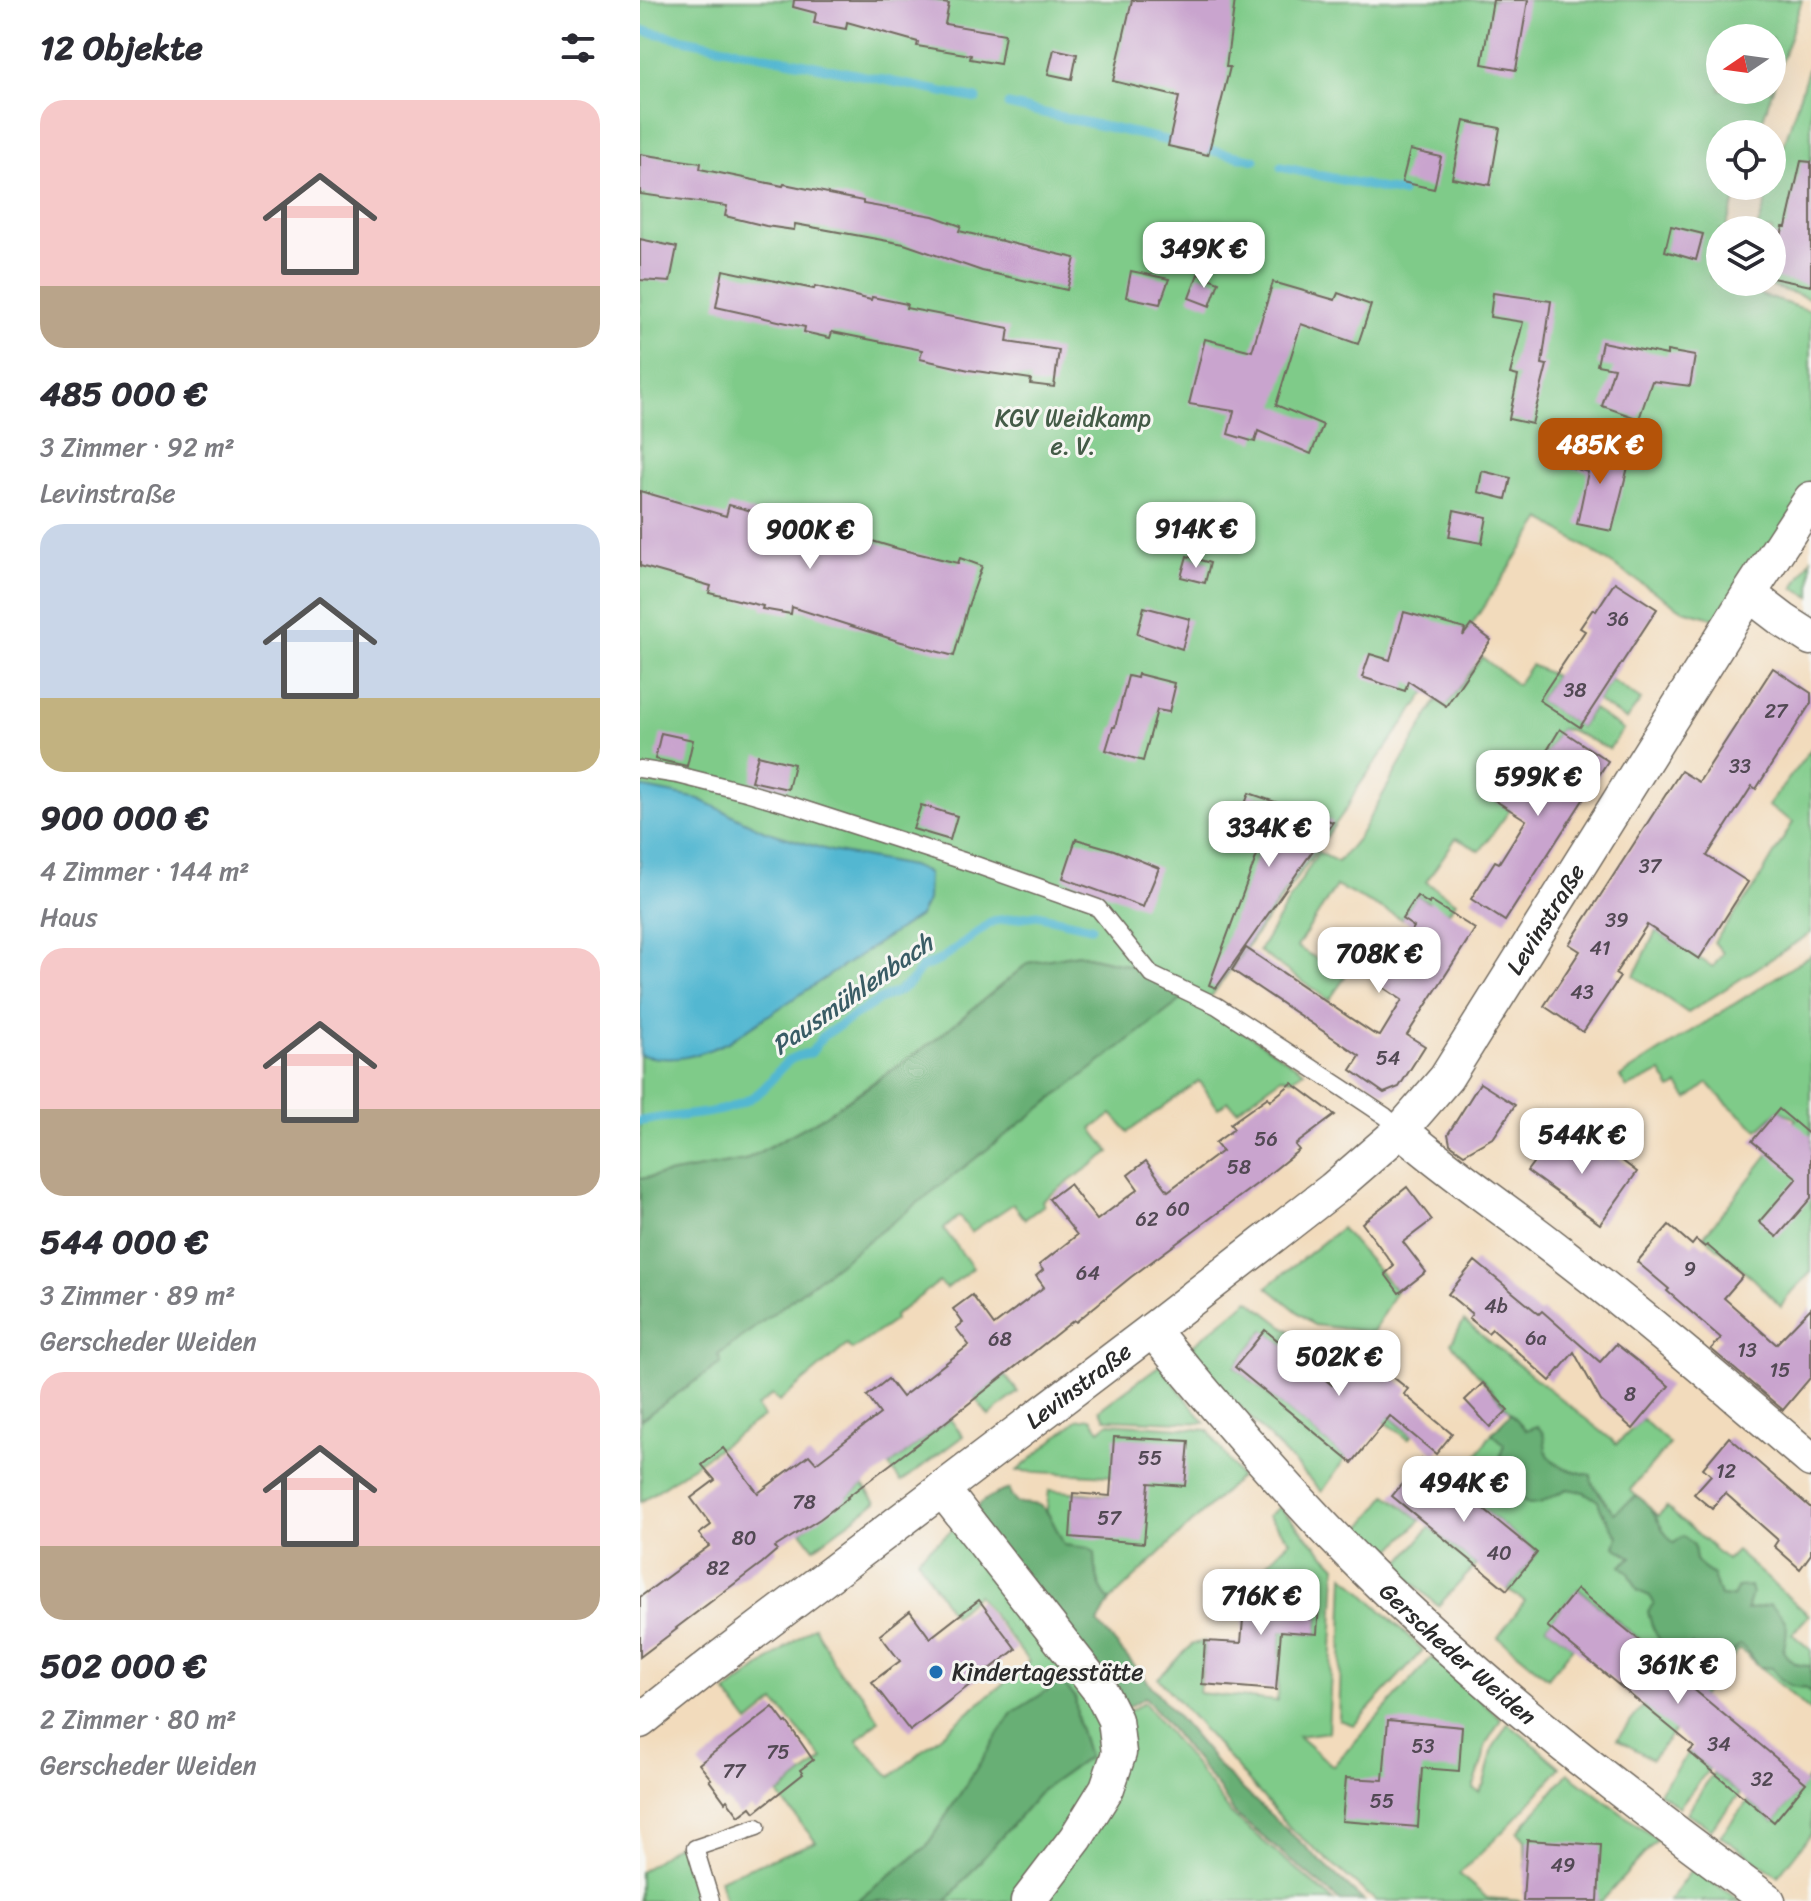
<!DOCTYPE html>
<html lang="de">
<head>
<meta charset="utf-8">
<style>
	body { margin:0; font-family:Sriracha,sans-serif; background:#f2f2f3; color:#2b2b33; height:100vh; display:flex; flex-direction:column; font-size:30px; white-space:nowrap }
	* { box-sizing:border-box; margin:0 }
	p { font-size:26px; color:#7c7c81 }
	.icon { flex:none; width:44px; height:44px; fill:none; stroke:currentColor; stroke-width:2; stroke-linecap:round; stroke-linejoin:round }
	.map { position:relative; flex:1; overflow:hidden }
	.sheet { display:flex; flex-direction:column; background:#fff; width:640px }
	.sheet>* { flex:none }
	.needle { width:52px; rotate:257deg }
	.buttons { position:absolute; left:1066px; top:24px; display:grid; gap:16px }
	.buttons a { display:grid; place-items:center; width:80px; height:80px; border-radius:50%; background:#fff; box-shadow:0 8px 32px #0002; font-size:40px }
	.price { position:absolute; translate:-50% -68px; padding:0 18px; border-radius:16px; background:#fff; color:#222; font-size:26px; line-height:52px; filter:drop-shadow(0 2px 4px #0008) }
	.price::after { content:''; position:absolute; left:50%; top:48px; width:24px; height:18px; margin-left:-12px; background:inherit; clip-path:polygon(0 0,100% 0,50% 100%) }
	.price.active { background:#b45309; color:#fff }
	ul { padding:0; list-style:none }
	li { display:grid; align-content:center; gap:16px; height:424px; padding:0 40px }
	li span { display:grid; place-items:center; height:248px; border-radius:24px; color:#555 }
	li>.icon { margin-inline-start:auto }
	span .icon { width:144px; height:144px; fill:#fffc; stroke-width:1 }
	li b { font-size:34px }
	h2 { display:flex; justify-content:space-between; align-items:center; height:96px; padding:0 40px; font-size:34px }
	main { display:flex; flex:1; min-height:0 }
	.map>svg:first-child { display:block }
	.green { fill:#7fcb89; stroke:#557b5a; stroke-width:2; fill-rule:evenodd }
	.forest { fill:#67af75; stroke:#496d50; stroke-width:2 }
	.water { fill:#53b7d1; stroke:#3f717e; stroke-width:2 }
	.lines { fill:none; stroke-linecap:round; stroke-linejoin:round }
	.stream { stroke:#53b7d1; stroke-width:9 }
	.building { fill:#c9a4ce }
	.service-casing { stroke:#71695e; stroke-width:19 }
	.minor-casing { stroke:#71695e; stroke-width:37 }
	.service { stroke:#fff; stroke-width:16 }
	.minor { stroke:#fff; stroke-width:34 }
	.poi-dot { fill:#1f6fb2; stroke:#f6f6f2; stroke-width:3 }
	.labels { text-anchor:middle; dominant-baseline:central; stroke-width:6; stroke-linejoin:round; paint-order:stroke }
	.number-label { font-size:20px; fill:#524954 }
	.park-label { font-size:24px; fill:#445b47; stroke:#f6f6f2 }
	.street-label { font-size:24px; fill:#2b2b2b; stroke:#f6f6f2 }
	.poi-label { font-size:24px; fill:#2b2b2b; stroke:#f6f6f2; text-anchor:start }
	.water-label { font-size:26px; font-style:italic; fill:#395c65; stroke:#f6f6f2 }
</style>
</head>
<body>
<main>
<section class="sheet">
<h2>12 Objekte<svg class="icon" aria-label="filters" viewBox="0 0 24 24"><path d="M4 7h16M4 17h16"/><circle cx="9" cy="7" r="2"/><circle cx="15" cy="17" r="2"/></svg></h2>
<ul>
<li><span style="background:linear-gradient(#f6c9c9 75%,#b9a48a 0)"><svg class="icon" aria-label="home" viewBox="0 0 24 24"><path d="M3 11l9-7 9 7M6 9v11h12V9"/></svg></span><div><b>485 000 €</b><p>3 Zimmer · 92 m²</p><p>Levinstraße</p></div></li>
<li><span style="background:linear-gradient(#c9d6e8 70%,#c2b280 0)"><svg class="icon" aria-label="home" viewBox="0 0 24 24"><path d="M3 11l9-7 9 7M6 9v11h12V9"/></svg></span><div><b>900 000 €</b><p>4 Zimmer · 144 m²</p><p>Haus</p></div></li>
<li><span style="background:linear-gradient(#f6c9c9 65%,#b9a48a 0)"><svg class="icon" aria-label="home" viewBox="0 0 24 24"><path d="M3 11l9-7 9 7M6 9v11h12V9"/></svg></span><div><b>544 000 €</b><p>3 Zimmer · 89 m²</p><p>Gerscheder Weiden</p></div></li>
<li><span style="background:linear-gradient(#f6c9c9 70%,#b9a48a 0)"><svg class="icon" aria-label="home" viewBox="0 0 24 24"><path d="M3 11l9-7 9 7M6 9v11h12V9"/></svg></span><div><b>502 000 €</b><p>2 Zimmer · 80 m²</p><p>Gerscheder Weiden</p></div></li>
</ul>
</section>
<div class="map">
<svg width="1171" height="1901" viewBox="0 0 1171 1901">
	<rect width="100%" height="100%" fill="#f6f6f2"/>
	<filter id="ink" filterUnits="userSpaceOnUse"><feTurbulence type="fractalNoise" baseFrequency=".0125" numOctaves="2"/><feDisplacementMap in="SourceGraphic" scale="16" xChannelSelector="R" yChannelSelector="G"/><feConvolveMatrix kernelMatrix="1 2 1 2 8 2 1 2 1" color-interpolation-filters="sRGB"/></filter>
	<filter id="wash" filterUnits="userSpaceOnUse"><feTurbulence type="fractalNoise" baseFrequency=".006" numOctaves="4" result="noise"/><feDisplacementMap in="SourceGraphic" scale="32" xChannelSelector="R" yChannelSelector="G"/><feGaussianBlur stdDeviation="1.8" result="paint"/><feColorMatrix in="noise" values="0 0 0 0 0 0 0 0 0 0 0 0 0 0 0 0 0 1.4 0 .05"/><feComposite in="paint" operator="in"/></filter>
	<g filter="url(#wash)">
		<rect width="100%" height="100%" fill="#f2dbbc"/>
		<g class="green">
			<path d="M0,0h1162l-44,134h-38v52h20l-15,44h-5v16l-10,31 10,5 91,29v186l-83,125 -45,-12 -141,-91 -104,156 -82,115 -9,18 -137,190 -74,-31 -57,-13 -51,9 -93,77 -117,80 -73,40 -105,19zM1080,38h52v52h-52z"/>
			<path d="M1171,60v239l-54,-17h15v-52h-15z"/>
			<path d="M1171,559v38l-17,-9z"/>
			<path d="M842,657l35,28 14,-20 24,11 -16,24 41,27 13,-18 30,21 -14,19 -39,-19 -10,-1 -16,27 -2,37 -37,-23 -17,26 22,14 -30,41 -24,-13 -30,44 30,20 -8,11 -31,-17 -15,23 -66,-33 -39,61 49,29 -17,24 -70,-49 59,-99 20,10 20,-24 79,-138 9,6z"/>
			<path d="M971,680l30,20 -15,20 -29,-19z"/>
			<path d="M1171,749v184l-123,80 -54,-37 22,-45 57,36 10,-14 -9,-11 40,-54 39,-66 -25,-16z"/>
			<path d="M1171,955v317l-24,25 -6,10 -26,-27 -51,-44 92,-117 -17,-9 -21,20 -34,-29 -16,-18 -20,16 -10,-14 -7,4 -10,-17 -34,16 -7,-11z"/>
			<path d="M543,996l29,15 92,60 -12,8 -10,-2 -45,33 -9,-9 -10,7 -19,-27 -71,51 -16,-18 -20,15 18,23 -68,49 2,4 -19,14 -12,-15 -42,28 -12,-16 -15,13 29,39 -27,21 -7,-7 -45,34 1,4 -43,30 -5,-5 -68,57 -7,-7 -15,12 6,10 -122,85 -1,-82 81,-57 -3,-8c154,-116 306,-236 460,-353z"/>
			<path d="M701,1228l55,63 -23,41 -59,-7 -47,-38z"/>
			<path d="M609,1300l45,34 66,17 -14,17 41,46 25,22 -4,3 -144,-109 -29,37 111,91 -24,34 -120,-124 -13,-20z"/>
			<path d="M824,1321l153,123 25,-25 28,25 -40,46 28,26 8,-9 61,53 9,-9 73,64 -17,19 19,16v62l-71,-63 -88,110 -35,-20 27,-34 19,15 26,-40 -111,-91 -31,37 26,21 -25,31 -50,-41 27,-36 -18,-11 30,-37 -81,-66 36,-54 19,-20 -60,-70z"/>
			<path d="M520,1365l45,58 -99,-4 -7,-9z"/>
			<path d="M365,1375l13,17 -29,24 -14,-18z"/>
			<path d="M451,1418l9,12 9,-7 99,7 32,47 -130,124 -65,-75 4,-36 64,6 -1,-20 -95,-5 60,-51z"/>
			<path d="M310,1419l13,17 -62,46 -12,-16z"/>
			<path d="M223,1485l13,17 -62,46 -13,-17z"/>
			<path d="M747,1495l34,25 -36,37 -28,-24z"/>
			<path d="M639,1507l57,59 -8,166 -30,4 35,30 99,-109 69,62 -16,27 -2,13 -10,30 6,3 5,-8 9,-36 15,-25 52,44c-30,39 -65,73 -101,107l28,24 35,3h-146l-86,-73 -132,-150 35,-34 12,-3 -6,52 78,8 4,-70 36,3 3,-45 -74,-5 44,-43 -22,-25z"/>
			<path d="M316,1527l144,189 4,31 -11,43 -81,111h-66l95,-110 47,-34 -10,-34 -3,-26 -63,16 -86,134 -69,54h-132l-6,-22 97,-37 -38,-47 45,-36 -48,-57 -26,21 -23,-30 88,-67 25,46 22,20 18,28 -22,21 34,36 138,-115 -52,-67 -24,21 -36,-58z"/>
			<path d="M790,1527l46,38 -38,41 -42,-39z"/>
			<path d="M704,1575l79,75 -69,75 -15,-5z"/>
			<path d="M504,1702l70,88 17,24 103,87h-287l72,-183z"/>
			<path d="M1049,1752l20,17 -30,38 -20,-15z"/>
			<path d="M928,1773l89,67 -55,61h-75l-2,-61 -7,-8z"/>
			<path d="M1073,1773l27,21 -29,35 -24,-16z"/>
			<path d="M1171,1775v59l-33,42 -58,-40 28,-35 26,21z"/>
			<path d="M40,1843l19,58h-59v-29z"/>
			<path d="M1052,1869l49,32h-72z"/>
		</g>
		<g class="forest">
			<path d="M438,954l58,13 47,29 -4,6c-154,117 -306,237 -461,353l3,8 -81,57v-241l105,-19 73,-40 47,-31 70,-49 93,-77z"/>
			<path d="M871,1413l15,17 11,-4c9,8 7,13 9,24 5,17 30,22 45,25l1,8 22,30 23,-17c19,11 21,34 37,47l9,-7 11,9 2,15 7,8 10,7 7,21 13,1 5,-10 12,-1 2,8 -5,16 23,-5c20,14 19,24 13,46 8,12 14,15 28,15v27l-6,-6c-14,3 -26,-8 -33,-19l-12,-1 -18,-22 -4,1 -19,26 -14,-10 -12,-17 -14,5 -11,1c-11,-13 -17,-24 -20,-40l6,-8 -4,-7 -12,-5 -9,-18 -8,-7 11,-9 -17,-10 3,-11 -17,-26 -3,-9 -14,-9 -17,-3 -27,14 -11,1 -15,-11 -17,-20v-6l7,-23 -12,-11z"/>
			<path d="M370,1489v5l7,9c7,1 15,0 22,2 9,2 20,30 25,40l25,3 6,5c1,19 1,33 15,48l-12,22 127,150 139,128h-24l-106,-88 -15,-24 -74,-92 -29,18 -144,-203c12,-13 21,-18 38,-23z"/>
			<path d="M421,1682l14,15 3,26 10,34 -47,34 -95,110h-89l69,-54 86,-134z"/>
		</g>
		<path class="water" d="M0,787l59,12 66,32 66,20 80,15 17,7 -1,28 -8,15 -191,126c-34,15 -51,21 -88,13z"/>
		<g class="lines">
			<g class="stream">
				<path d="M0,30l337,69"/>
				<path d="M368,105l170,38"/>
				<path d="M560,148l55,12"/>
				<path d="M641,167l121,26"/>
				<path d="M0,1121c10,-1 20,-4 31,-4 32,-4 54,-3 83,-21 24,-15 24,-40 57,-43l12,-17 56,-36 18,-8 14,-10 10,-14 19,-8 53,-39 44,-6 54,12"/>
			</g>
		</g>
		<g id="blocks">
			<g class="building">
				<path d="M154,0h131l24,4 -4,20 60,10 -5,30 -30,-5 1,-4 -54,-9 1,-4 -71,-20 -1,7 -32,-6 2,-10 -23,-6z"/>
				<path d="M492,0h103l-9,67h4l-22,88 -40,-9 11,-49 -66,-16z"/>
				<path d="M853,0h35l-12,70 -34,-6z"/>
				<path d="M414,49l23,5 -5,25 -24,-5z"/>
				<path d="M824,121l36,7 -10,57 -38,-7z"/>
				<path d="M770,150l31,7 -7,32 -32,-7z"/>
				<path d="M0,154l61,9 -1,6 83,17 1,-2 44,9v1l35,7v3l70,12 28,10 -2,5 116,27 -8,32 -85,-19 -78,-27 -109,-20 -1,6 -28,-4 -41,-10 2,-10 -87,-12z"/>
				<path d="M1161,161l10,1v124l-39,-8v-43l9,2 2,-10h3z"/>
				<path d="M1031,226l32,8 -7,26 -31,-9z"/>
				<path d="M0,239l37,8 -7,35 -30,-2z"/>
				<path d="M83,270l91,19 1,-3 56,14 1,-3 35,7 -1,4 103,20 -2,14 52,8 -5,37 -24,-3 1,-5 -62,-9 -49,-11 2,-9 -90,-18 -2,6 -26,-6 1,-5 -89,-20z"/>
				<path d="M491,271l38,8 -9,25 -34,-7z"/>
				<path d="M558,274l21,8 -9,24 -21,-8z"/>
				<path d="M633,282l62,18 3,-7 33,12 -13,39 -57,-20 -25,81 47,20 -12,29 -53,-23 -3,11 -27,-8 6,-23 -45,-7 16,-65 47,12z"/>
				<path d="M853,293l58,8 -9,63 5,1 -15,59 -23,-5 9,-43 -8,-2 13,-52 -33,-5z"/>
				<path d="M962,342l65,13v-4l28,5 -5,30 -38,-5 -13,38 -37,-13 12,-38 -17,-3z"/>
				<path d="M935,444l55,15 -18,72 -35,-7 11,-52 -19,-5z"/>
				<path d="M842,471l29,7 -5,21 -28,-7z"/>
				<path d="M0,491l86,25 3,-11 57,15 2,-9 26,7 -2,5 87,26 59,14 2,-5 22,8 -15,43 -13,47 -56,-15 -106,-34 -1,7 -29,-5 1,-3 -54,-13 2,-7 -71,-20z"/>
				<path d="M814,510l33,7 -5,26 -33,-6z"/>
				<path d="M547,556l23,7 -5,20 -24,-6z"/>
				<path d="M975,582l42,27 -77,118 -41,-27 46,-69 -5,-3 13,-19 3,2z"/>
				<path d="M504,607l46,12 -8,30 -45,-15z"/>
				<path d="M764,612l61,17 -2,7 8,-11 20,15 -45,66 -38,-25 -3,10 -43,-14 8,-23 20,6z"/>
				<path d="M1133,668l38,25v10l-55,86 -4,-3 -45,70 41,26 -49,77 -52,-34 -32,49 5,3 -37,55 -39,-26 36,-55 -11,-7 112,-173 18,11z"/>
				<path d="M498,674l36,9 -1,4h2l-6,25 -12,-2 -14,51 -37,-11 7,-23h2l13,-51 9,2z"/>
				<path d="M920,729l48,32 -103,160 -34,-22 24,-38 4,2 27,-43 -38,-24 17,-26 22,14z"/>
				<path d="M21,733l32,7 -6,26 -32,-7z"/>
				<path d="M118,755l36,9 -6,25 -37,-8z"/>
				<path d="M609,793l84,29 -117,166 -7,-3 55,-149 -27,-10z"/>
				<path d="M281,805l36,11 -7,24 -37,-11z"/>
				<path d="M436,839l38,11 45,18 -16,39 -80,-29z"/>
				<path d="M777,896l12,8 1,-3 45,28 -68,106 18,11 -26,41 -15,6 -33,-23 9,-14 -128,-86 14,-22 128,86 6,2 22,-36 -24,-16 36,-57 -12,-8z"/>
				<path d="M652,1083l43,32 -40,30 4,5 -41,33 -127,94 -55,45 -2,-2 -15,12 -126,100 -86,65 1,1 -28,21 -45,28 2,3 -15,13 -86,65 1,1 -37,28v-60l69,-51 -10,-12 12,-9 -20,-27 24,-18 -13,-15 21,-17 35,45 51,-38 7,8 64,-49 -13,-18 11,-9 10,-8 14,18 67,-52 -13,-17 7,-5 -10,-14 19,-14 22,30 50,-38 -8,-11 7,-6 -4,-5 38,-30 -28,-36 20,-15 28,36 41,-31 -10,-14 18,-14 22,30 54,-40 -7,-8 19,-14 -4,-5 38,-27 2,4z"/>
				<path d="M840,1083l35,22 -21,32 -30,17 -14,-10 -2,-10z"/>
				<path d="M1139,1109l32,27v62l-34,39 -18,-15 38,-44 -45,-37z"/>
				<path d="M916,1132l13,9 2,-2 29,22 8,-11 29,22 -37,52 -73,-53z"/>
				<path d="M767,1187l25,33 -29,22 23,30 -27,21 -14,-19 9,-8 -32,-43z"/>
				<path d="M1029,1225l23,20 4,-5 9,7 2,-2 36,31 -19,22 52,46 35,-36v69l-28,33 -72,-61 10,-11 -54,-47 2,-2 -32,-27z"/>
				<path d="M835,1261l64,53 3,-3 58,51 16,-18 53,42 -36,43 -32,-28 -27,-49 -24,29 -58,-52 -4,4 -19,-15 3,-4 -24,-20z"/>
				<path d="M625,1330l67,55 28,-34 48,38 -4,5 48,40 -16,20 -46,-38 -38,47 -117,-96z"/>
				<path d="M843,1383l25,27 -18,17 -25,-27z"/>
				<path d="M474,1437l75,4 -4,45 -36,-3 -5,60 -74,-6 3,-44 37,3z"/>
				<path d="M1089,1437l82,71v46l-11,15 -26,-23 4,-6 -53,-47 -13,16 -18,-15 17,-19 -8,-7z"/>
				<path d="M782,1459l115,94 -30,37 -115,-94z"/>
				<path d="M606,1584l74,5 -3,45 -36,-3 -5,59 -74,-6 3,-43 36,2z"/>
				<path d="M937,1589l116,95 -2,3 115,96 -32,39 -85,-70 5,-5 -147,-121z"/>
				<path d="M339,1600l37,49 -106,82 -38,-49 28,-21 -20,-26 30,-24 20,27z"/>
				<path d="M133,1707l12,16 2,-1 26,38 -13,10 3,4 -48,38 -4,-5 -12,9 -12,-16 -2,2 -16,-22 2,-1 -12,-15z"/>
				<path d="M748,1720l74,7 -3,44 -37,-3 -4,59 -76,-6 4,-43 37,2z"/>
				<path d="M887,1840l74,5 -3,56h-75z"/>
			</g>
		</g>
	</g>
	<g filter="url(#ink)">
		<use href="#blocks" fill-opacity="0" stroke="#71695e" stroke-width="2"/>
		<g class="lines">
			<g class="service-casing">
				<g id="service">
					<path d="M0,769l38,6 68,17 48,14 182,59 122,43 54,67 65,31 126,82 42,28 16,14"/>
					<path d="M71,1901l-16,-53 62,-21"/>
				</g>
			</g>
			<g class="minor-casing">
				<g id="minor">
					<path d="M1109,594l34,26 28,18"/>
					<path d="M761,1130c53,46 111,84 165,127 84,65 164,134 245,203"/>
					<path id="s1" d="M512,1330c69,83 138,165 214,240 123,122 263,229 402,331"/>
					<path d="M302,1489l159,203 14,28 4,33 -12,35 -31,50 -48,63"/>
					<path id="s2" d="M0,1721l72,-57 440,-334 181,-141 68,-59 45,-52 303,-484 62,-95"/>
				</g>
			</g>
			<use href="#service" class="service"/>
			<use href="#minor" class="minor"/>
		</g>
	</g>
	<circle class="poi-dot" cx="296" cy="1672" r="8"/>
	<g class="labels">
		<g class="number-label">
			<text x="978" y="619">36</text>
			<text x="935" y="690">38</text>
			<text x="1136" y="711">27</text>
			<text x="1100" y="766">33</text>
			<text x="1010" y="866">37</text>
			<text x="977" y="920">39</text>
			<text x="960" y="948">41</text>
			<text x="942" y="992">43</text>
			<text x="748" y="1058">54</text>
			<text x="626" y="1139">56</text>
			<text x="599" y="1167">58</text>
			<text x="538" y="1209">60</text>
			<text x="507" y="1219">62</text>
			<text x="1050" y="1269">9</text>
			<text x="448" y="1273">64</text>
			<text x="856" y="1306">4b</text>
			<text x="896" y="1338">6a</text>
			<text x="360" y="1339">68</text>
			<text x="1107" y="1350">13</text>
			<text x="1140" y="1370">15</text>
			<text x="990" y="1394">8</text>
			<text x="510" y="1458">55</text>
			<text x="1086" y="1471">12</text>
			<text x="164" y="1502">78</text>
			<text x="469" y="1518">57</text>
			<text x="104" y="1538">80</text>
			<text x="859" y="1553">40</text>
			<text x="78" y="1568">82</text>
			<text x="1079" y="1744">34</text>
			<text x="783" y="1746">53</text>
			<text x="138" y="1752">75</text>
			<text x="94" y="1771">77</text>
			<text x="1122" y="1779">32</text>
			<text x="742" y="1801">55</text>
			<text x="923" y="1865">49</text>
		</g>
		<g class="park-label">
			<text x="433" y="418">KGV Weidkamp<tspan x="433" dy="28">e. V.</tspan></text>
		</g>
		<g class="street-label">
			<text stroke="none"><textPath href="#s2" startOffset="1220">Levinstraße</textPath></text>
			<text stroke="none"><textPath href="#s2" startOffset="552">Levinstraße</textPath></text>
			<text stroke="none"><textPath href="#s1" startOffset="446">Gerscheder Weiden</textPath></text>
		</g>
		<g class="poi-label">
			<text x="312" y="1672">Kindertagesstätte</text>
		</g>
		<g class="water-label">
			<text transform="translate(212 994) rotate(-35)">Pausmühlenbach</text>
		</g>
	</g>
</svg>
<div class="buttons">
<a><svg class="needle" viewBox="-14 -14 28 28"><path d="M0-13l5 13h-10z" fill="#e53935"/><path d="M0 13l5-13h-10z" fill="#7c7c81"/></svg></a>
<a><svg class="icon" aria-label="locate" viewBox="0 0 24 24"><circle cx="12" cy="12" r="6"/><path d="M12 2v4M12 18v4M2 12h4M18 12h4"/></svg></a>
<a><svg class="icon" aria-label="layers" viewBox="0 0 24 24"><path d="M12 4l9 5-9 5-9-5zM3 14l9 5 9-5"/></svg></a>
</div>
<b class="price" style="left:564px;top:290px">349K €</b>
<b class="price active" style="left:960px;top:486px">485K €</b>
<b class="price" style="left:556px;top:570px">914K €</b>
<b class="price" style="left:170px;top:571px">900K €</b>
<b class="price" style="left:898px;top:818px">599K €</b>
<b class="price" style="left:629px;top:869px">334K €</b>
<b class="price" style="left:739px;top:995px">708K €</b>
<b class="price" style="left:942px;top:1176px">544K €</b>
<b class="price" style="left:699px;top:1398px">502K €</b>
<b class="price" style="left:824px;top:1524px">494K €</b>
<b class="price" style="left:621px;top:1637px">716K €</b>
<b class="price" style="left:1038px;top:1706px">361K €</b>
</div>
</main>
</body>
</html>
